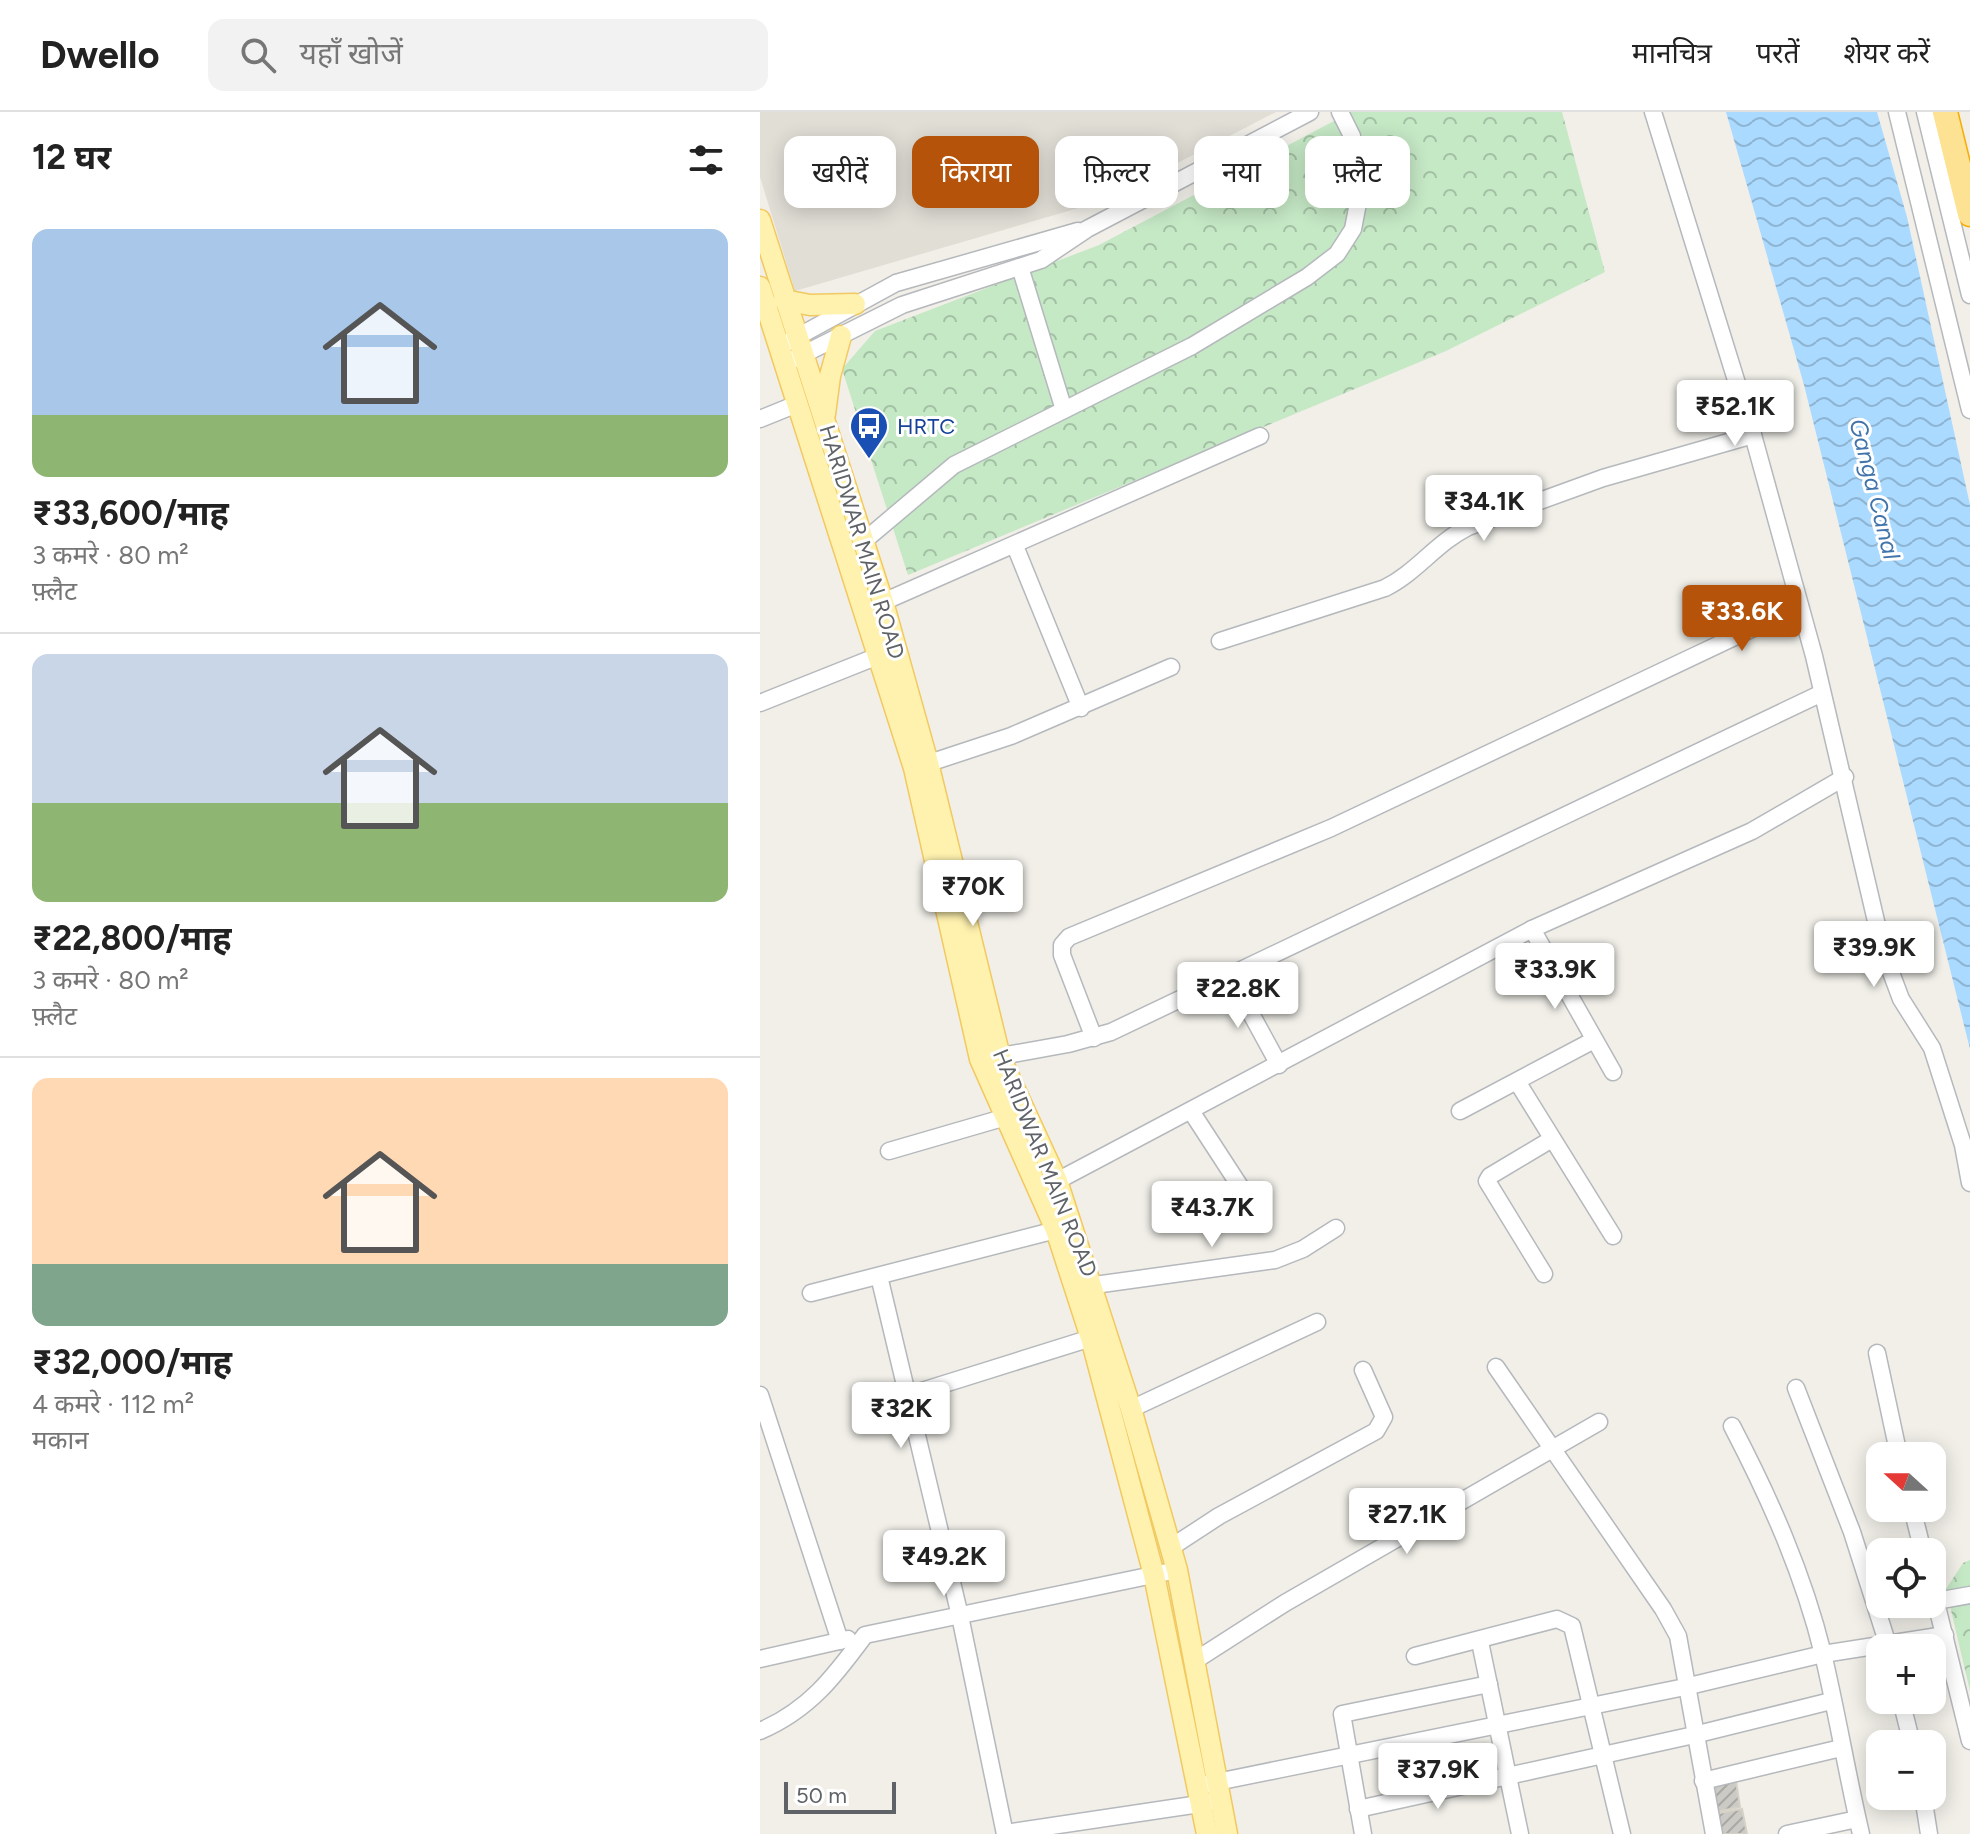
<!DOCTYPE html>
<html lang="hi">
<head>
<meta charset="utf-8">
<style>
	body { margin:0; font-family:Figtree,"Noto Sans Devanagari",sans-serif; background:#f2f2f2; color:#222; height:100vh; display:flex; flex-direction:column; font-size:30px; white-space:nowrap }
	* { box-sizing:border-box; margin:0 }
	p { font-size:26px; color:#767676 }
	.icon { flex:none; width:44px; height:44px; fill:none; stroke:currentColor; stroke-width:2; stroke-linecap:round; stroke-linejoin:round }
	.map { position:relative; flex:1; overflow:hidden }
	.side { display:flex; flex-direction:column; background:#fff; width:760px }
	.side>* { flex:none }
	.banner { position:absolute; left:24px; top:24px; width:760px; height:72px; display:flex; gap:16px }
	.needle { width:52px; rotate:291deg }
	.tools { position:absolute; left:1106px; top:1330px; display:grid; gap:16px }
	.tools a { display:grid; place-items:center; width:80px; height:80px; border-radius:16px; background:#fff; box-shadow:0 4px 20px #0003; font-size:40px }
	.scale { position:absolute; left:24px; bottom:20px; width:112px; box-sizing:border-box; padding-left:8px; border:4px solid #5f6368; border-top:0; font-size:22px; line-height:28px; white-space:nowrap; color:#5f6368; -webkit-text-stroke:6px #fff; paint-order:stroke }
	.price { position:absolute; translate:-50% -68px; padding:0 18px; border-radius:8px; background:#fff; color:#222; font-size:26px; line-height:52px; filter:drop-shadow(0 2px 4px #0008) }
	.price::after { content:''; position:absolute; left:50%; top:48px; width:24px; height:18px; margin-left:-12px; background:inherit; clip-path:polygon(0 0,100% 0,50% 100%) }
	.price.current { background:#b45309; color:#fff }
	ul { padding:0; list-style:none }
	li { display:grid; align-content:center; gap:16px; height:424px; padding:0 32px }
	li+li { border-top:2px solid #e0e0e0 }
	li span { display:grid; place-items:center; height:248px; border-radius:16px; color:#555 }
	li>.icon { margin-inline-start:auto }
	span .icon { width:144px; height:144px; fill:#fffc; stroke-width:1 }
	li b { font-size:34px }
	h2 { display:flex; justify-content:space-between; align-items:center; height:96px; padding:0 32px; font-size:34px }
	.tag { padding:0 28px; border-radius:16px; background:#fff; box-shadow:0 4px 20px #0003; font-size:28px; line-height:72px }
	.tag.current { background:#b45309; color:#fff }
	header { display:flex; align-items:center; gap:48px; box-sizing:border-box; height:112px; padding:0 40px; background:#fff; border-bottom:2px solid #e0e0e0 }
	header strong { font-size:38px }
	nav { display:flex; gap:44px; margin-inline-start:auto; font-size:28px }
	.search { width:560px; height:72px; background:#f2f2f2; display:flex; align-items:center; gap:20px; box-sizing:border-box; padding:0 28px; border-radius:16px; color:#767676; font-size:30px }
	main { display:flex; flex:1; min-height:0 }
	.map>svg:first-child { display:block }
	.education { fill:#e1ded6 }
	.park { fill:url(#park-crowns) }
	.water { fill:url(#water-waves) }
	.building { fill:url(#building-hatch); stroke:#d6d1c6; stroke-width:2 }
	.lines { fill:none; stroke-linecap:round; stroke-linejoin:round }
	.minor-casing { stroke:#b5b8bc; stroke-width:19 }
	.major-casing { stroke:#f2c960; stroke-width:23 }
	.highway-casing { stroke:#f9ab00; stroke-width:27 }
	.minor { stroke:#fff; stroke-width:16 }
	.major { stroke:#fff2af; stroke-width:20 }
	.highway { stroke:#fde293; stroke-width:24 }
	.labels { text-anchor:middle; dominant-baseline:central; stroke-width:6; stroke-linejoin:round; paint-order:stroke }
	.transit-label { font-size:22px; fill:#164399; stroke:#fff; text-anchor:start }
	.street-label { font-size:22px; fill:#5f6368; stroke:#fff }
	.water-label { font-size:24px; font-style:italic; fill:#4174aa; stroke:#fff }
</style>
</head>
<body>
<header>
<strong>Dwello</strong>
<div class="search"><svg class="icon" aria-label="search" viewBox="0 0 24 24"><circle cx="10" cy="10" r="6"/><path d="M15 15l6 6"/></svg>यहाँ खोजें</div>
<nav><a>मानचित्र</a><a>परतें</a><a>शेयर करें</a></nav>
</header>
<main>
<section class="side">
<h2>12 घर<svg class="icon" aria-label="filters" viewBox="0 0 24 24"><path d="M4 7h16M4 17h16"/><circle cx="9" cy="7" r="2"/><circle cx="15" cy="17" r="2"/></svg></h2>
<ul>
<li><span style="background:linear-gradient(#a9c7e8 75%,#8fb573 0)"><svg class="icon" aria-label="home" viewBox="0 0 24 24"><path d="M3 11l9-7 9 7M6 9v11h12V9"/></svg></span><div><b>₹33,600/माह</b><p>3 कमरे · 80 m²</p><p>फ़्लैट</p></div></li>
<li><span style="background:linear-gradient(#c9d6e8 60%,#8fb573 0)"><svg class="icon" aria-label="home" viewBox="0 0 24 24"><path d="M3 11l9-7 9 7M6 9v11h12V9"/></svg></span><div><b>₹22,800/माह</b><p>3 कमरे · 80 m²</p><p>फ़्लैट</p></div></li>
<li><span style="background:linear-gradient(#ffd9b3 75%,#7fa58c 0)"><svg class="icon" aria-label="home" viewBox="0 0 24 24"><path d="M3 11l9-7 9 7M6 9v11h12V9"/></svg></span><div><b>₹32,000/माह</b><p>4 कमरे · 112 m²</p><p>मकान</p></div></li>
</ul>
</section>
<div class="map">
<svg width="1210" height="1722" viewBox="0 0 1210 1722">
	<defs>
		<pattern id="park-crowns" width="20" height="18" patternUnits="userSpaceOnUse" patternTransform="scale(2)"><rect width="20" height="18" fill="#c5e8c5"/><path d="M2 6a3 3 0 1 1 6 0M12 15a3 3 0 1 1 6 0" fill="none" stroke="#a3c0a4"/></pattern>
		<pattern id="water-waves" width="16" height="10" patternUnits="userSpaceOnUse" patternTransform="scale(2)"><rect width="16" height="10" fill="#aadaff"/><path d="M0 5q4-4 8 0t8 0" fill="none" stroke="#8eb4d2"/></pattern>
		<pattern id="building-hatch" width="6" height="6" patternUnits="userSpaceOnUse" patternTransform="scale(2)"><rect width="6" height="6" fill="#cccac5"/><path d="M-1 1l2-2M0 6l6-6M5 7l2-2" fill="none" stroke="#a9a8a4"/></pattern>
	</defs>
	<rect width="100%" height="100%" fill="#f1efe8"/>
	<path class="education" d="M0,0h516l-170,88 -311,91 -35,-114z"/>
	<g class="park">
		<path d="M591,0h211l43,160 -159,79 -538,224 -66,-206 33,-38 224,-86z"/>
		<path d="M1210,1448v131l-24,-102 17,-26z"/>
	</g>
	<path class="water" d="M966,0h151l30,105 63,288v544l-166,-664z"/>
	<g class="building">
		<path d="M976,1669l4,26 -25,5 -5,-26z"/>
		<path d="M982,1697l5,25h-29l-4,-20z"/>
	</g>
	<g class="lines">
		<g class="minor-casing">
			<g id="minor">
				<path d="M893,0l100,323 61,221 69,295 18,48 31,49 31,97 7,38"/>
				<path d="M1137,0l73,298"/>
				<path d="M1165,0l45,183"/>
				<path d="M260,155l44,143"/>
				<path d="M28,230l108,-59 182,-52"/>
				<path d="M34,247l108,-54 139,-45 46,-31 223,-117"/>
				<path d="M0,307l37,-15"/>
				<path d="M104,429l90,-76 238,-119 115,-69 30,-23 16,-25 6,-31 -7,-62 -12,-24"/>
				<path d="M255,434l66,162"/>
				<path d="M123,490l377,-166"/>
				<path d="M460,529l165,-53c32,-16 51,-45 83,-61l135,-49 150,-43"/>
				<path d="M0,591l118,-47"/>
				<path d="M160,654l91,-30 160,-69"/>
				<path d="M772,817l81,143"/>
				<path d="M471,865l48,88"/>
				<path d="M334,926l-32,-83v-10l7,-8 262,-109 469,-222"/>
				<path d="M230,946l78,-14 43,-12 711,-339"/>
				<path d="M758,971l95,153"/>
				<path d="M431,999l54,83"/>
				<path d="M700,999l134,-71"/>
				<path d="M129,1039l117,-34"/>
				<path d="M297,1069l475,-252 220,-98 93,-54"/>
				<path d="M784,1162l-57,-93 3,-5 62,-37"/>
				<path d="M119,1164l81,340 45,218"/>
				<path d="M320,1175l195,-27 28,-11 33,-21"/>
				<path d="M51,1181l245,-63"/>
				<path d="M1117,1241l22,103"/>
				<path d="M736,1255l167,242 15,27 36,198"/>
				<path d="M1036,1276l56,144 37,116"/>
				<path d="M0,1283l80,246"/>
				<path d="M149,1283l182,-57"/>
				<path d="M371,1297l186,-87"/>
				<path d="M972,1314c38,73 71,147 91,228 14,59 24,120 38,180"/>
				<path d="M1152,1396l11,44"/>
				<path d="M410,1436l49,-32 157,-85 8,-14 -21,-47"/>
				<path d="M1172,1474l38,155"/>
				<path d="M1176,1489l34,-6"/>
				<path d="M720,1530l40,192"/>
				<path d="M655,1544l142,-37 15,7 50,208"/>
				<path d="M0,1547l88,-20"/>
				<path d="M436,1548l89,-57 314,-181"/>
				<path d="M1141,1588l11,44"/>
				<path d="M0,1619c49,-21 74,-54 105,-96l312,-65"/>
				<path d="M943,1669l138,-33"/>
				<path d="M447,1672l478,-97 138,-33 122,-19"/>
				<path d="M1163,1684l6,38"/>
				<path d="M598,1697l336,-74 137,-34"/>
				<path d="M245,1721l208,-31"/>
				<path d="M603,1722l-21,-120 147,-30"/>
				<path d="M1027,1722l70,-15"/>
			</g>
		</g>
		<g class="major-casing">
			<g id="major">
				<path d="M0,108l123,382 45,161 72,294 57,124 74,228 46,161 50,264"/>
				<path d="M0,175l154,481 66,291 76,171 35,108 63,237 53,259"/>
				<path d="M24,188l26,5 45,-1"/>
				<path d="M65,302l5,-38 11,-40"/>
			</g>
		</g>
		<g class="highway-casing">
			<path id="highway" d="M1185,0l25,102"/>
		</g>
		<use href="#minor" class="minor"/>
		<use href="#major" class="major"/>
		<use href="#highway" class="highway"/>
	</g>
	<defs>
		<g id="bus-pin" transform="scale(2)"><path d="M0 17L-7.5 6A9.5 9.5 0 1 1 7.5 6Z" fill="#1a4fb4" stroke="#fff"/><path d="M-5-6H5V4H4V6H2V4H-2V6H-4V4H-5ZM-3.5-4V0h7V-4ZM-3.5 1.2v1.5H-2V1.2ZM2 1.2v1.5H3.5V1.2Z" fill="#fff"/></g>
	</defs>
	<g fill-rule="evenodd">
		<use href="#bus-pin" x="109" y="314"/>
	</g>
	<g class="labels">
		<g class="transit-label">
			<text x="137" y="314">HRTC</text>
		</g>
		<g class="street-label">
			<text transform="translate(102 430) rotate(73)">HARIDWAR MAIN ROAD</text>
			<text transform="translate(285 1051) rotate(68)">HARIDWAR MAIN ROAD</text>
		</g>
		<g class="water-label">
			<text transform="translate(1115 377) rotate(76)">Ganga Canal</text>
		</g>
	</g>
</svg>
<div class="tools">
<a><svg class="needle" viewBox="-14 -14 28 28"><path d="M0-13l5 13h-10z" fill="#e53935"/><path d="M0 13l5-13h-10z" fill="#767676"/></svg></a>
<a><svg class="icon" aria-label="locate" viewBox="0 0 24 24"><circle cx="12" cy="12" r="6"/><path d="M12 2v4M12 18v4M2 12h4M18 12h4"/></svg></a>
<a>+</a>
<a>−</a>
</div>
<div class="scale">50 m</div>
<b class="price" style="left:975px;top:336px">₹52.1K</b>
<b class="price" style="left:724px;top:431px">₹34.1K</b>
<b class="price current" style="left:982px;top:541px">₹33.6K</b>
<b class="price" style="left:213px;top:816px">₹70K</b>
<b class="price" style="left:1114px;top:877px">₹39.9K</b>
<b class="price" style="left:795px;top:899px">₹33.9K</b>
<b class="price" style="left:478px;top:918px">₹22.8K</b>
<b class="price" style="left:452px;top:1137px">₹43.7K</b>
<b class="price" style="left:141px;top:1338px">₹32K</b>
<b class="price" style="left:647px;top:1444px">₹27.1K</b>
<b class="price" style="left:184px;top:1486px">₹49.2K</b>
<b class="price" style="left:678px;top:1699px">₹37.9K</b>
<div class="banner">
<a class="tag">खरीदें</a>
<a class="tag current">किराया</a>
<a class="tag">फ़िल्टर</a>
<a class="tag">नया</a>
<a class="tag">फ़्लैट</a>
</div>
</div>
</main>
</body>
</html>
